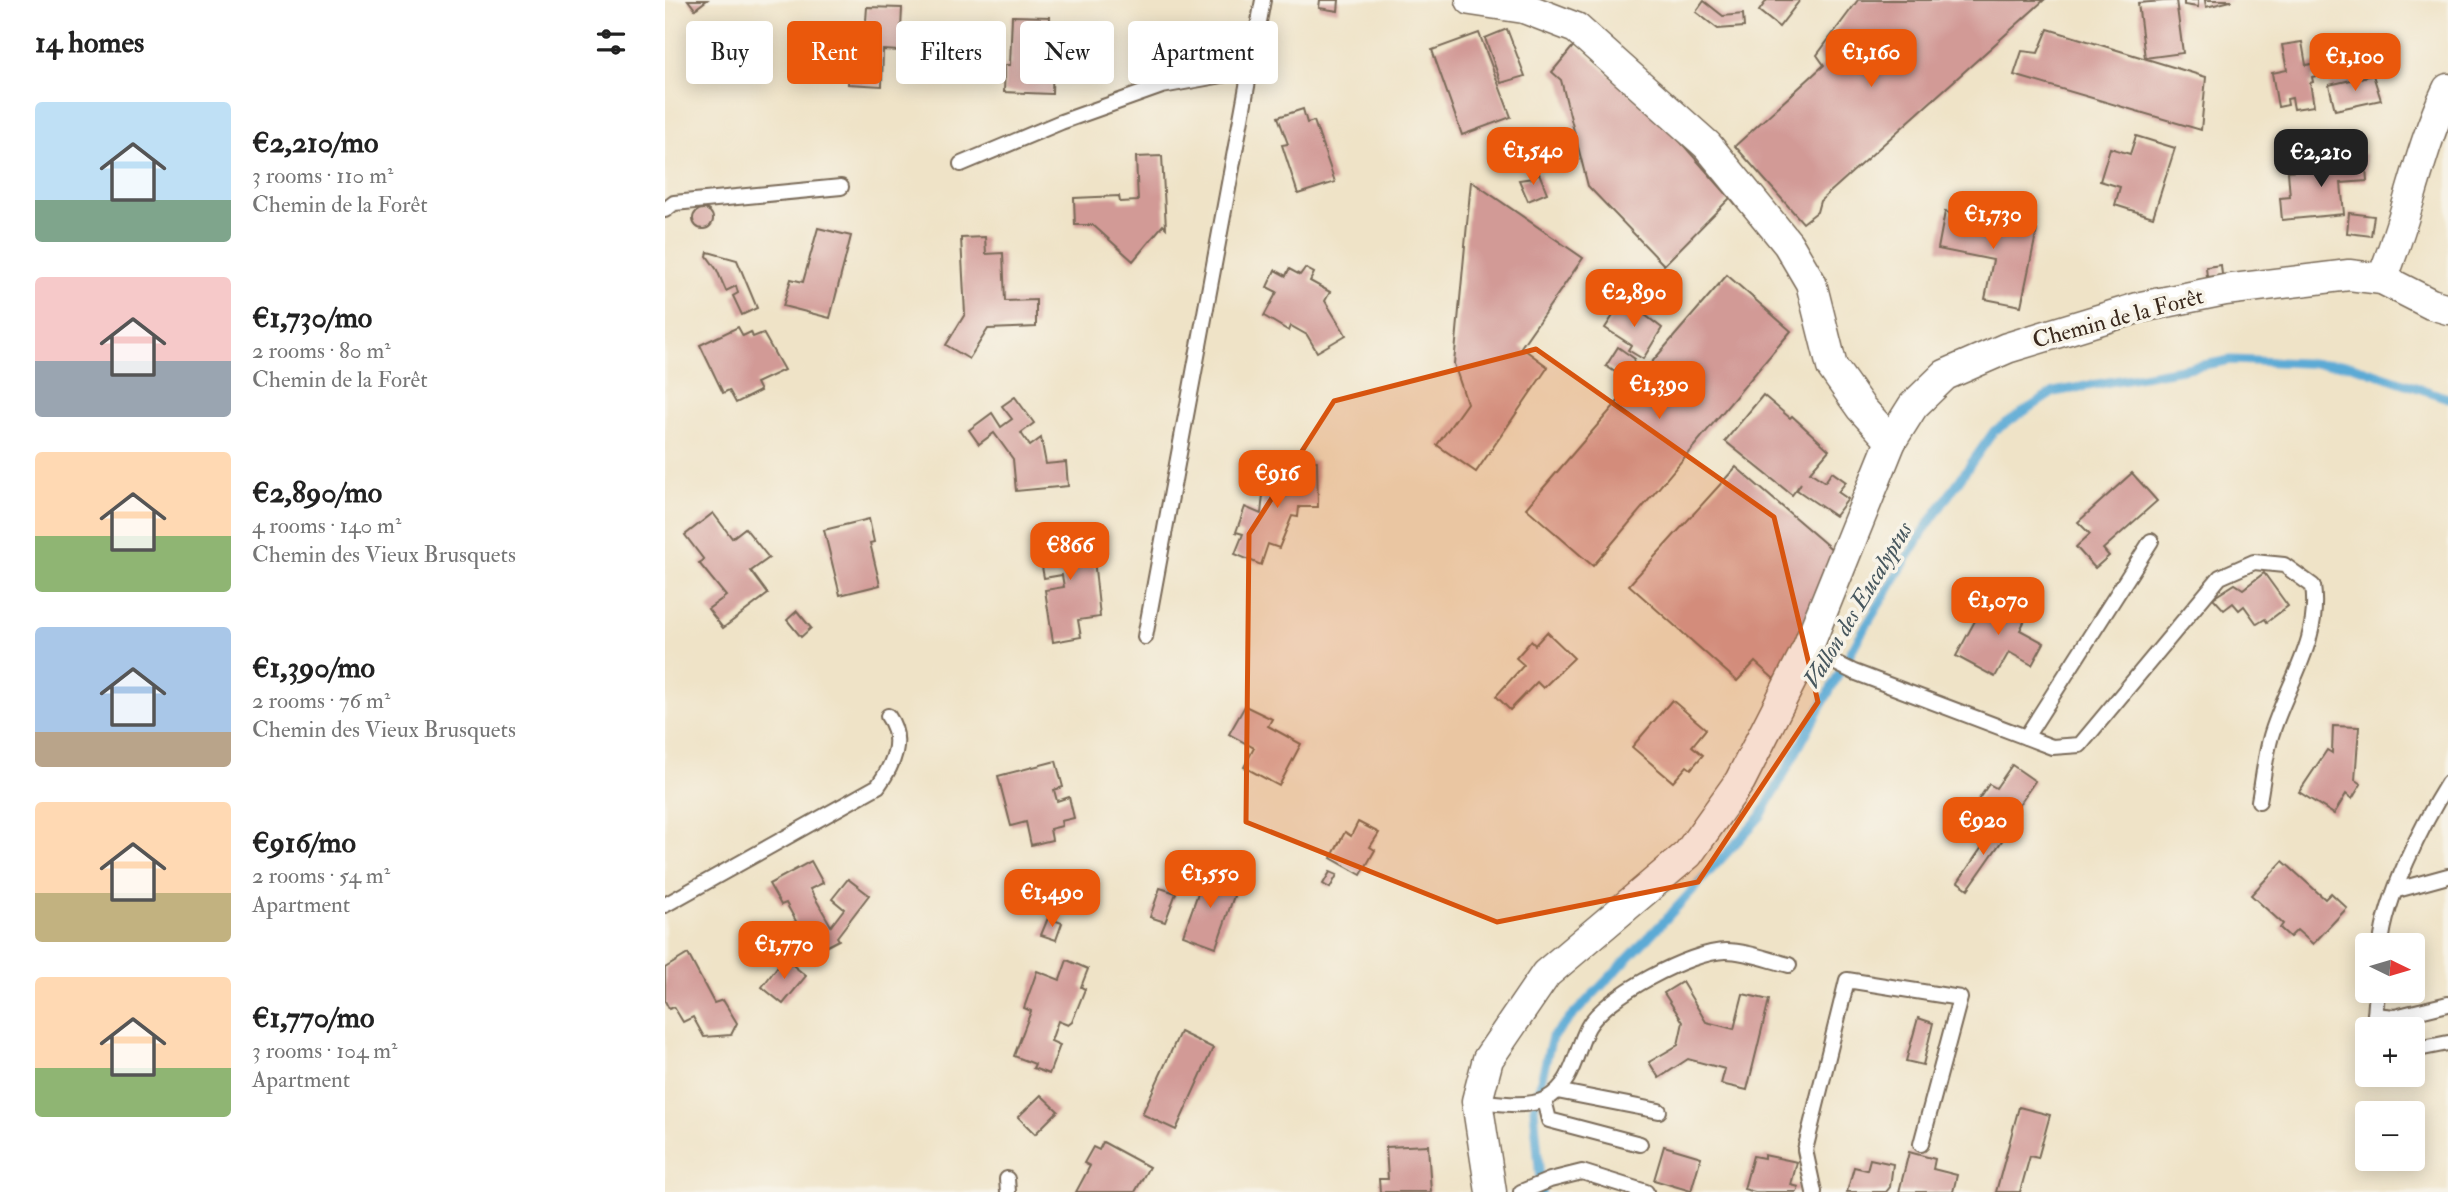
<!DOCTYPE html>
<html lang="en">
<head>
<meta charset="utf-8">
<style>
	body { margin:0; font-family:"IM FELL Double Pica",serif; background:#f6f6f6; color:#222; height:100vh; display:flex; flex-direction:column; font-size:26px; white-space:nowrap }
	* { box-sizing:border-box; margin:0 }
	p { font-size:23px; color:#767676 }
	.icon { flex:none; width:38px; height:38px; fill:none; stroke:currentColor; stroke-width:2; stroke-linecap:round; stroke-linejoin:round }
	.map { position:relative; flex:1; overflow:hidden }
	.panel { display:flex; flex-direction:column; background:#fff; width:665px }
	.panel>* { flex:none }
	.guide { position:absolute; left:21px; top:21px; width:665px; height:63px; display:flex; gap:14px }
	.needle { width:46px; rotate:95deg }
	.tools { position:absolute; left:1690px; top:933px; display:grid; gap:14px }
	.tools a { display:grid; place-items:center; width:70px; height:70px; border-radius:7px; background:#fff; box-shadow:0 4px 18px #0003; font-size:35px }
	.price { position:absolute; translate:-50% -60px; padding:0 16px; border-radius:14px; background:#ea580c; color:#fff; font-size:23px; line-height:46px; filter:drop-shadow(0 2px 4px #0008) }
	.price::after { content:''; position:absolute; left:50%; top:42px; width:21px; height:16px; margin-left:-10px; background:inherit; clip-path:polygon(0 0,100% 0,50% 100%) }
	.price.on { background:#222; color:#fff }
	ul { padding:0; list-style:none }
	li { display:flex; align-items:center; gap:21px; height:175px; padding:0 35px }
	li span { display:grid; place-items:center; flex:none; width:196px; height:140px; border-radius:7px; color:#555 }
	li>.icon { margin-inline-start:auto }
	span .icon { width:84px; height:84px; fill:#fffc; stroke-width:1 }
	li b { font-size:30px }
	h2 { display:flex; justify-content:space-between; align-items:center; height:84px; padding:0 35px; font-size:30px }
	.tag { padding:0 24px; border-radius:7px; background:#fff; box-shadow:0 4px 18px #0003; font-size:24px; line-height:63px }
	.tag.on { background:#ea580c; color:#fff }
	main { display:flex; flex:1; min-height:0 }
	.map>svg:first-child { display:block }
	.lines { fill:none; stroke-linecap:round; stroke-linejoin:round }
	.stream { stroke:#5caad5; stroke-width:9 }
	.building { fill:#d29a96 }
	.lane-casing { stroke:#7a6b59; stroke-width:18 }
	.street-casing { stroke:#7a6b59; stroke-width:33 }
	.lane { stroke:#fff; stroke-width:14 }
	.street { stroke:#fff; stroke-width:30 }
	.marked { fill:#d7540e; fill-opacity:0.2; stroke:#d7540e; stroke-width:5; stroke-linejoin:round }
	.labels { text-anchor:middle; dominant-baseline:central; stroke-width:7; stroke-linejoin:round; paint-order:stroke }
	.street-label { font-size:23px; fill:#3b2a1e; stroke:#f7f3e8 }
	.water-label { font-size:24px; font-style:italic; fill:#47575e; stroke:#f7f3e8 }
</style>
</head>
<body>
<main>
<section class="panel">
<h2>14 homes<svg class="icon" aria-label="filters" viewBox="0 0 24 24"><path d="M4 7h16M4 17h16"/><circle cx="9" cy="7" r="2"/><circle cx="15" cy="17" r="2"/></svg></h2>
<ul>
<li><span style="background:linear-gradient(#bfe0f5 70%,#7fa58c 0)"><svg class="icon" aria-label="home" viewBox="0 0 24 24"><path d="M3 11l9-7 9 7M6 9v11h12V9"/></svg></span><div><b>€2,210/mo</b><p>3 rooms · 110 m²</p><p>Chemin de la Forêt</p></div></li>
<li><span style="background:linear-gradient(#f6c9c9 60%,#9aa5b1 0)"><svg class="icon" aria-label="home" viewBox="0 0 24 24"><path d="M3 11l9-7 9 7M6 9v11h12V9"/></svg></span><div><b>€1,730/mo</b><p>2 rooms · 80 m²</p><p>Chemin de la Forêt</p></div></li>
<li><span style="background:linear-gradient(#ffd9b3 60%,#8fb573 0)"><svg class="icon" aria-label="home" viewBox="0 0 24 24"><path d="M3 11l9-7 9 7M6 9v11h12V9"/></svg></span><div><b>€2,890/mo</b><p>4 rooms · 140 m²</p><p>Chemin des Vieux Brusquets</p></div></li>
<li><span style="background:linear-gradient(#a9c7e8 75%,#b9a48a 0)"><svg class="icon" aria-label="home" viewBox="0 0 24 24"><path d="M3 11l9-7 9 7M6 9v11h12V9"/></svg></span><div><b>€1,390/mo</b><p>2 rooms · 76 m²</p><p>Chemin des Vieux Brusquets</p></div></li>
<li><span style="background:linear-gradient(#ffd9b3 65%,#c2b280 0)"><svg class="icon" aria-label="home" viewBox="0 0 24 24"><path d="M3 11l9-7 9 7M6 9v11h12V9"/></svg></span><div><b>€916/mo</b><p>2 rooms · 54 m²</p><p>Apartment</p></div></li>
<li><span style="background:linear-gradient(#ffd9b3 65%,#8fb573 0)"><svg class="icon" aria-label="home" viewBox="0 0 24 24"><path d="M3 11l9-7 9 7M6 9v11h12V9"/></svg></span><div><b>€1,770/mo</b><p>3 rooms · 104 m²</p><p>Apartment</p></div></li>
</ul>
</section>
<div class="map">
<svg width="1783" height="1192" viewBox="0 0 1783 1192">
	<rect width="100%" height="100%" fill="#f7f3e8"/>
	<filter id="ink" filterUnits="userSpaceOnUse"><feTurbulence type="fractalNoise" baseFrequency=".0143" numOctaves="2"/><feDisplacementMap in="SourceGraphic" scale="14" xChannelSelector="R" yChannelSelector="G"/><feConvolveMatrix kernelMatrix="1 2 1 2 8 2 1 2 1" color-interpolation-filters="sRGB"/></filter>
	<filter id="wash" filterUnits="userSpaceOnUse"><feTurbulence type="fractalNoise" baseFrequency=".00686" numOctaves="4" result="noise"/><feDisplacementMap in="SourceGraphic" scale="28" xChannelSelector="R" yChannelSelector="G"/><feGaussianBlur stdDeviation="1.57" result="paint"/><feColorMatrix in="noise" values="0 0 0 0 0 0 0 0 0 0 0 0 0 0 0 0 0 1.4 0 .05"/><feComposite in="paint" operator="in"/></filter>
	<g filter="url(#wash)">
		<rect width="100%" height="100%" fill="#efe3c7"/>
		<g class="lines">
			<path class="stream" d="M876,1192l-7,-84 18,-71 114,-118 95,-103 97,-177 69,-113 67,-95 60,-39 177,-32 119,5 98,33"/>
		</g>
		<g id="blocks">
			<g class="building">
				<path d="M23,0h19l-12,9z"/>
				<path d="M655,0h19l-1,11 -19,-3z"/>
				<path d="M1102,0h33l-21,27 -20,-16z"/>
				<path d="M1193,0h186l-224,201 -3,11 -14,11 -68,-77 89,-81 -7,-10z"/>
				<path d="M1511,0l7,53 -38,5 -7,-55z"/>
				<path d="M1519,0h14v7l-14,-2z"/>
				<path d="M1540,0h26v1l-25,6z"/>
				<path d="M1039,1l19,15 20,-2 1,13 -26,2 -22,-17z"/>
				<path d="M202,7l35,1 -2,43 -17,-1 -1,36 -34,-2 2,-50 15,1z"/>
				<path d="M347,16l38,1 -1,18 21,1v19l-17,-1 -1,40 -48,-2 1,-27h5z"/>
				<path d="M842,29l18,47 -24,7 -16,-45z"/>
				<path d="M1383,29l158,48 -5,53 -187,-55 8,-24 16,2z"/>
				<path d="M814,33l32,84 -49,18 -30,-85z"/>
				<path d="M1637,42l4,23 11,-2 3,12 -8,2 1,5 -3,1 4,23 -20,3 -2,-11 -5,1 1,6 -10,2 -6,-34 15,-3 -5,-25z"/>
				<path d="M910,44l95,86 60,68 -66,67 -76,-79 -27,-106 -9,-8z"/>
				<path d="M1708,75l8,25 -46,10 -6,-25z"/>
				<path d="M638,109l4,14 7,-2 21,61 -37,12 -16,-49 6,-1 -10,-27z"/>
				<path d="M1471,136l39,12 -22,69 -38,-12 5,-18 -20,-6 10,-33 20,6z"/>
				<path d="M1700,154l2,27 -26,2 3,31 -62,6 -2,-22 10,-1 -2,-26 51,-5 -1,-9z"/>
				<path d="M497,156l4,72 -3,-3 -30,36 -40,-36h-18l-1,-27 45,-2 1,6 18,-1 -2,-44z"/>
				<path d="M874,173l8,20 -19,8 -9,-21 14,-2z"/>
				<path d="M806,181l112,77 -62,89 27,20 -72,105 -39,-27 30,-42 -13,-39z"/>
				<circle cx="38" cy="219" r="10"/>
				<path d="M1280,212l52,10 2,-7 16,4 -1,6 23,5 -16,76 -36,-7 8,-39 -55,-11z"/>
				<path d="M1684,213l25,3 -3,20 -24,-3z"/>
				<path d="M153,228l33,8 -21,82 -47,-12 8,-27 12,3z"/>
				<path d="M320,237l1,17 17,-1 2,48 31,-1v27l-48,2 -19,30 -23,-14 19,-31 -4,-76z"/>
				<path d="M43,252l29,8 20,48 -15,7 -9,-19 5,-3 -2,-7 -10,5 -9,-21 -10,-14z"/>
				<path d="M1556,265l1,10 -15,2 -1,-10z"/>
				<path d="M640,268l9,5 -4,8 20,11 -5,9 21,34 -29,17 -10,-17 -16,-9 -2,5 -25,-15 13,-24 -10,-5 8,-17 11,6 3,-7 11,6z"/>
				<path d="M1062,275l64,56 -198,235 -67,-58z"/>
				<path d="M959,299l38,29 -19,31 -15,-9 3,-5 -26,-17z"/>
				<path d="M73,327l5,9 8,-4 2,5 10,-4 21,37 -28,13 4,8 -24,12 -7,-13 -6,3 -23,-48z"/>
				<path d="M953,347l17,12 -12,18 -17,-11z"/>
				<path d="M1098,395l27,23 2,-2 37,34 -19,22 15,10 7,-10 14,10 -8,10 10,7 -13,17 -38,-26 4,-7 -9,12 -67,-54z"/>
				<path d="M350,397l19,26 -13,10 9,13 11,-8 5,26 20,-2 2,24 -52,5 -3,-32 -19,-26 -15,11 -10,-14 23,-17 9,14 11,-8 -10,-13z"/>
				<path d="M635,461h17l1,46h-19l-1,10 -6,-1 -13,32 -11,-4 -7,21 -26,-11 8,-20 -7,-2 9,-25 16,7 3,-29h9v-15h27z"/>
				<path d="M1071,467l99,85 -51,112 -10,15 -19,-17 -18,19 -108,-96z"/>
				<path d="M1467,473l25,28 -54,48 6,7 -14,12 -19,-21 14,-13 -12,-12z"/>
				<path d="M48,513l19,25 13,-10 24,30 -18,13 17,23 -45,34 -15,-19 18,-13 -27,-33 5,-3 -19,-25z"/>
				<path d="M204,519l5,23 -4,1 10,42 -40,10 -16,-65z"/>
				<path d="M426,530l9,87 -22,3 3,17 -28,5 -8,-52 19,-3 -2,-12 -18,3 -7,-40z"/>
				<path d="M1599,573l24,33 -21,16 -2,-3 -8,5 -13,-18 -5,4 -6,-7 -9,7 -11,-12 22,-14 8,5z"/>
				<path d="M1325,593l38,21 -8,16 24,13 -12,22 -23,-13 -14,25 -39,-21z"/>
				<path d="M132,611l14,17 -10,9 -14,-17z"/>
				<path d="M882,632l27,26 -31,30 -6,-6 -27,28 -14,-14 28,-31 -8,-7 15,-17 4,4z"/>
				<path d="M1007,700l34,29 -14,17 11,9 -12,14 -4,-3 -14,16 -41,-35z"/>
				<path d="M580,706l27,13 -4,7 33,18 -22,42 -35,-19 10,-19 -25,-14z"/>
				<path d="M1668,726l26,1 -4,53 6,4 -9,15 -6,-5 -12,20 -35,-22 28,-42 5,3z"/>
				<path d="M391,761l7,26 -9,3 3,11 12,-4 5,21 -13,3 1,5 -12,3 2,11 -21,5 -5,-23 -15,4 -13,-50z"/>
				<path d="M1347,765l23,16 -28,41 -8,-7 -8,11 -21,-14 19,-28 7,4z"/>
				<path d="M693,822l21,11 -9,14 5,3 -14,25 -30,-17 14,-26 6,4z"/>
				<path d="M1332,825l11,7 -40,57 -10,-7z"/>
				<path d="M146,861l12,22 -13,6 21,37 13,-17 -12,-10 16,-20 21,16 -32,42 2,3 -44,23 -17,-32 18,-10 -10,-18 -5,2 -12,-21z"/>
				<path d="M1618,861l42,38 6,-6 16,15 -34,36 -16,-14 -7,7 -10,-9 3,-4 -32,-29z"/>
				<path d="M542,868l17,6 -4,10 16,6 -20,57 -33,-12z"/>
				<path d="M665,872l7,3 -7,13 -7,-4z"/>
				<path d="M495,888l16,5 -11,29 -15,-5z"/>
				<path d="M383,918l14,5 -6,17 -15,-5z"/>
				<path d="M23,954l26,49 9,-3 14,23 -6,12 -27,2 -11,-20 -10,5 -9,-15 -5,2 -4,-8v-33z"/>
				<path d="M119,958l22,18 -23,28 -21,-17z"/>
				<path d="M402,960l21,9 -7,18 4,2 -13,33 -4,3 -10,-4 -7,20 9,4 -11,29 -16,-6 2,-4 -21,-8 17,-45 -7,-3 13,-37 23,9z"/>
				<path d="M1017,982l24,40 28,7 9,-35 26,6 -22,90 -26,-6 4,-15 -37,-10 -29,19 -10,-16 29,-17 5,-23 -19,-29z"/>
				<path d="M1253,1018l15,5 -10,42 -17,-4z"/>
				<path d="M515,1032l33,16 -37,82 -34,-16z"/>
				<path d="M376,1095l17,16 -23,23 -17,-17z"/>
				<path d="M1354,1107l31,8 -12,43 -8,-2 -10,36h-24z"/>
				<path d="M438,1142l46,25 -14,25h-59l14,-26 -6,-3 9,-16 6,3z"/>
				<path d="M763,1145l3,47h-51l-1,-13h9l-2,-32z"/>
				<path d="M999,1146l37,11 -10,34 -37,-11z"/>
				<path d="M1244,1152l26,7 -2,10 24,6 -4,17h-54z"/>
				<path d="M1099,1155l33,7 -6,23 8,2 -2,5h-42l-11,-3 9,-33 11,2z"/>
				<path d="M1205,1159l23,5 -3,23 -4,5h-39l7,-25 13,3z"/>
			</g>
		</g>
	</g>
	<g filter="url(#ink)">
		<use href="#blocks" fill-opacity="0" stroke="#7a6b59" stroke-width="2"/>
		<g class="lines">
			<g class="lane-casing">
				<g id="lane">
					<path d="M296,164l100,-42 101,-36 88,-16"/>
					<path d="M0,210l9,-7 167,-16"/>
					<path d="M480,637l118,-637"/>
					<path d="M1142,649l47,23 198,75 28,-2 140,-168 34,-15 30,3 29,21c8,55 -27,99 -42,150 -6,21 -8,44 -12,65"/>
					<path d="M1361,737l125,-196"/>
					<path d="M1732,890l51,-14"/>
					<path d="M0,905l213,-119c15,-21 27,-46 10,-70"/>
					<path d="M1716,945c4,-47 42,-122 67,-162"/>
					<path d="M1710,1015l20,2 53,-13"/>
					<path d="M1709,1029l3,-39"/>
					<path d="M1748,1050l35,-7"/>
					<path d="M892,1091l102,20"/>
					<path d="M879,1100l5,20 91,24"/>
					<path d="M812,1101c20,2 51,7 69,-2 28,-15 29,-48 42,-72 17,-31 103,-76 138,-76 20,0 43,9 63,14"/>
					<path d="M342,1179l1,13"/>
					<path d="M856,1192l29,-12 32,-8 64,20"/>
					<path d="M1149,1192l-9,-42 42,-170 113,18 -39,146"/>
				</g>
			</g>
			<g class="street-casing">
				<g id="street">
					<path d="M806,0l53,8 52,20 131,117 81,99 23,39 21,84 29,41 30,33 -84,208 -67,132 -52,73 -142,120 -58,85 -11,42 14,91"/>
					<path d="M1717,279c26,-62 37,-130 66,-190"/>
					<path d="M1226,441l22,-35 32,-31 62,-27 134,-41 84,-17 124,-15 33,4 49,25 17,5"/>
				</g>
			</g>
			<use href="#lane" class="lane"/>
			<use href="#street" class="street"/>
		</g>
	</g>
	<path class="marked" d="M871,349l238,168 44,185 -120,180 -201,40 -251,-100 3,-288 85,-133z"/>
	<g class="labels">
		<g class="street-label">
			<text transform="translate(1453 318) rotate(-15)">Chemin de la Forêt</text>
		</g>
		<g class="water-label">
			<text transform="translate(1193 605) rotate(-59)">Vallon des Eucalyptus</text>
		</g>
	</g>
</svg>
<div class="tools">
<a><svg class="needle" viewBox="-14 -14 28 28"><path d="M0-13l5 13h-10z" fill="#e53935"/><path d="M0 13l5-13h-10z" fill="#767676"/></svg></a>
<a>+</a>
<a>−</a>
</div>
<b class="price" style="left:1206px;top:89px">€1,160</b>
<b class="price" style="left:1690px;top:93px">€1,100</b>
<b class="price" style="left:868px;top:187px">€1,540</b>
<b class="price on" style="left:1656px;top:189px">€2,210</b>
<b class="price" style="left:1328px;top:251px">€1,730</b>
<b class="price" style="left:969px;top:329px">€2,890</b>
<b class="price" style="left:994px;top:421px">€1,390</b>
<b class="price" style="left:612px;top:510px">€916</b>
<b class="price" style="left:405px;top:582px">€866</b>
<b class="price" style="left:1333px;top:637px">€1,070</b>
<b class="price" style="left:1318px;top:857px">€920</b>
<b class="price" style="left:545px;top:910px">€1,550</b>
<b class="price" style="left:387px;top:929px">€1,490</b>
<b class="price" style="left:119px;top:981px">€1,770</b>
<div class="guide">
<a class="tag">Buy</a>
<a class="tag on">Rent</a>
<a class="tag">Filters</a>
<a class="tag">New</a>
<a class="tag">Apartment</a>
</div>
</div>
</main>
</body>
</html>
